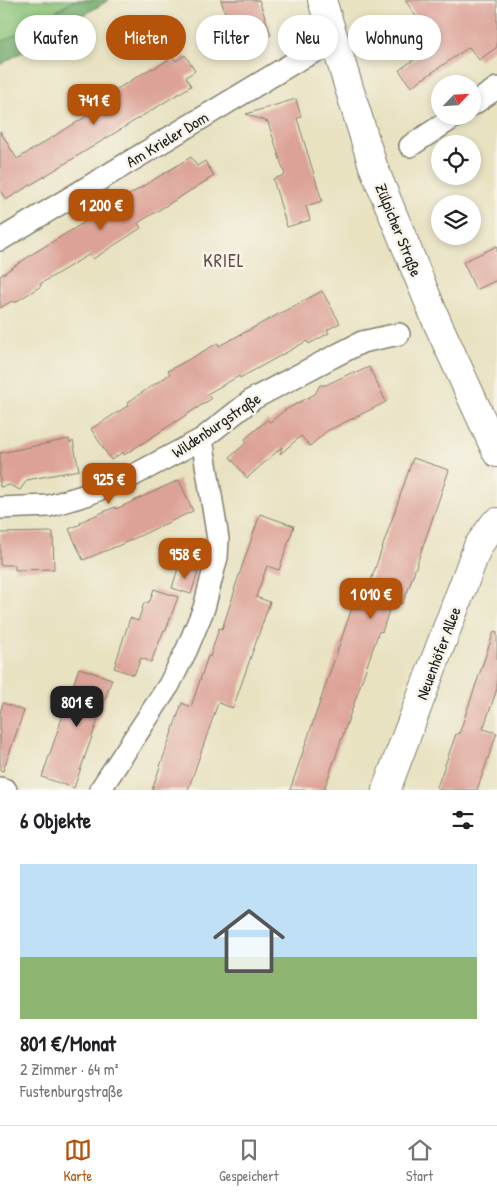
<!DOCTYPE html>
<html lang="de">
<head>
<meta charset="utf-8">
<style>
	body { margin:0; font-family:"Patrick Hand",sans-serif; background:#f2f2f2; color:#202124; height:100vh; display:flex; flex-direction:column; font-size:19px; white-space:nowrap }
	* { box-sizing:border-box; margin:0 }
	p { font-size:16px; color:#757577 }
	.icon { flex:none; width:28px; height:28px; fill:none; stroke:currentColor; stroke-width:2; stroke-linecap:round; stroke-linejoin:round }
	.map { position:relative; height:790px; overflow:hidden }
	.panel { display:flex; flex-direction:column; background:#fff; flex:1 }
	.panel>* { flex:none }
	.top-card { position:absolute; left:15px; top:15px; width:468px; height:45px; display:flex; gap:10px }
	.needle { width:32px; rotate:65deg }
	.fabs { position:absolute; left:431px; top:75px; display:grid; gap:10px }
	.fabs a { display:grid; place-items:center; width:50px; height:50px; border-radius:50%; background:#fff; box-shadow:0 2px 8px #0003; font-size:25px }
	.price { position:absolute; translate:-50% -42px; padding:0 11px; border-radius:10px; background:#b45309; color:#fff; font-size:16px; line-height:32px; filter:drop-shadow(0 1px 2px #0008) }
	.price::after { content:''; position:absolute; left:50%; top:30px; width:15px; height:11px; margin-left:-8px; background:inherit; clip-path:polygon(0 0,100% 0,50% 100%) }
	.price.active { background:#222; color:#fff }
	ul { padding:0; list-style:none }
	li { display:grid; align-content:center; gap:10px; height:265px; padding:0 20px }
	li+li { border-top:1px solid #e0e0e0 }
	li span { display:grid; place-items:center; height:155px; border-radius:0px; color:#555 }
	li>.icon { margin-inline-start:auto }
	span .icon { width:90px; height:90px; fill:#fffc; stroke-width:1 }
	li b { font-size:21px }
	h2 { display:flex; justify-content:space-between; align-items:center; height:60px; padding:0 20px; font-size:21px }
	.chip { padding:0 18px; border-radius:22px; background:#fff; box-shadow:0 2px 8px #0003; font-size:18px; line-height:45px }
	.chip.active { background:#b45309; color:#fff }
	.dock { display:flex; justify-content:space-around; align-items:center; height:70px; border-top:1px solid #e0e0e0; background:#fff; font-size:14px; color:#757577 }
	.dock a { display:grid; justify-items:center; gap:2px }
	.dock .active { color:#b45309 }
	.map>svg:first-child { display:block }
	.green { fill:#89c378; stroke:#52704a }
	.forest { fill:#6ea968; stroke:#456242 }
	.building { fill:#dda297 }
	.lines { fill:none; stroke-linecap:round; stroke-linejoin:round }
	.minor-casing { stroke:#827f6e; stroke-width:24 }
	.tertiary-casing { stroke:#827f6e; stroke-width:30 }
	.minor { stroke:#fff; stroke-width:21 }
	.tertiary { stroke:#fff; stroke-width:28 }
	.labels { text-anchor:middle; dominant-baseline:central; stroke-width:5; stroke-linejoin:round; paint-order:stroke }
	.street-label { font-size:16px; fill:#1c1c1c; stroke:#f7f3e8 }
	.neighbourhood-label { font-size:18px; letter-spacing:1px; fill:#604b47; stroke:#f7f3e8 }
</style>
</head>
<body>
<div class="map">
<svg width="497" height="790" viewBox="0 0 497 790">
	<rect width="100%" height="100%" fill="#f7f3e8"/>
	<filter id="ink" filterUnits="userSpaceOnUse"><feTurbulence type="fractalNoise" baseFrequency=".02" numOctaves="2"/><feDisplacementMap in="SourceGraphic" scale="10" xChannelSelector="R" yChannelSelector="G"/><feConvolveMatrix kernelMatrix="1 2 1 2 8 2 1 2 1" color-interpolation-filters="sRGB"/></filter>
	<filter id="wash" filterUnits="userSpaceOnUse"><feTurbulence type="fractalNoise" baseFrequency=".0096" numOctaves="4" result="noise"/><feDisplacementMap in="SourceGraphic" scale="20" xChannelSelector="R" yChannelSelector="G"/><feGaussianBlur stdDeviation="1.12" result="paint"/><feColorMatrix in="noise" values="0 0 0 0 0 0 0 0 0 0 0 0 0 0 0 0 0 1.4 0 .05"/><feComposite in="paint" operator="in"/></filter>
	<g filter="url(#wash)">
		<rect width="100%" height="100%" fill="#e8e2c1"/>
		<path class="green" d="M0,0h109l-109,65z"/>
		<path class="forest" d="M75,0h34l-109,65v-22z"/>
		<g id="blocks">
			<g class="building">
				<path d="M221,0h38l12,35 -19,6 3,9 -16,6z"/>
				<path d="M405,0h92v47l-18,13 -10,-13 -58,40 -12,-17 26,-18 -18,-27 10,-7z"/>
				<path d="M185,55l10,16 -9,6 5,9 -185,114 -6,-10v-59l17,28 99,-61 -4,-6 40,-24 1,1 20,-12 3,4z"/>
				<path d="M296,99l5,18 -4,1 25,83 -16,5 4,14 -23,7 -14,-48 12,-4 -17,-53 -22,-8z"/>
				<path d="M191,157l6,9 8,-5 9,15 -76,47 3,5 -48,31 -3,-5 -50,30 1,2 -27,17 -2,-2 -12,7v-32l34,-23z"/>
				<path d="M497,246v34l-21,10 -13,-28z"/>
				<path d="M322,291l18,32 -13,7 2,3 -20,11 -2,-3 -67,37 -1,-2 -32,18 4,5 -87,56 -1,-3 -12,8 -20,-31 38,-24 -1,-3 42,-28 -2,-3 50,-28 1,3z"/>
				<path d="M369,367l17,35 -59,29 -17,15 -9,-10 -21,18 2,-7 -35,31 -17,-21 17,-15 -2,-3 22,-19 3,2 15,-12 30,-16 5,-9h6l27,-13 1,2z"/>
				<path d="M69,439l1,4 3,-2 6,29 -52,10 -7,10 -10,-5 -10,2v-34z"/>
				<path d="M413,458l36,12 -41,120 -6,14 -10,-3 -10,31 -3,-1 -55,159h-34l68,-200 9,2z"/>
				<path d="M179,480l14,31 -73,34 -37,15 -14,-31 12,-5 -1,-2 35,-15 1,2z"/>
				<path d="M260,514l34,12 -15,44 -12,-4 -11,31 14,5 -37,106 -15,-5 -30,87h-36l30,-87 9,4 17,-51 2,1 9,-29 3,1 13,-39h-1z"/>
				<path d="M53,532l1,37 -39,1v-5h-15v-32z"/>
				<path d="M179,565l19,7 -7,22 -19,-6z"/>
				<path d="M154,589l24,8 -12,33h-2l-13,32 -10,-4 -7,17 -20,-7 16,-50 8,3 6,-18h4l1,-2h1z"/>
				<path d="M494,631l3,1v57l-14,40 14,4 -20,57h-41l20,-56h3z"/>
				<path d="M79,668l33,11 -38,109 -32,-11z"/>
				<path d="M3,703l21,8 -21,60 -3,-1v-57z"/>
			</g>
		</g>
	</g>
	<g filter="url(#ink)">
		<use href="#blocks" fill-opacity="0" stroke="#827f6e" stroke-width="1"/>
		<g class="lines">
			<g class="minor-casing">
				<g id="minor">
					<path d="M472,105l25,-17"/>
					<path d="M410,146l46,-30"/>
					<path d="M0,240l298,-180 37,-18"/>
					<path d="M0,508l49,-2 37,-11 48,-20 68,-36 51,-40 70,-37 39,-20 37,-8"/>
					<path d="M0,788l6,2"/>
					<path d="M100,790l69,-105 18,-36 17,-41 13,-51 1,-18 -16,-100"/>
				</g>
			</g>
			<g class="tertiary-casing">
				<g id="tertiary">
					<path d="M322,0l51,166 64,156 60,131"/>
					<path d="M386,790l92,-244 16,-22 3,-2"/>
				</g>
			</g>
			<use href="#minor" class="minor"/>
			<use href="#tertiary" class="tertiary"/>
		</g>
	</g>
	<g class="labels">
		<g class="street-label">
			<text transform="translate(167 139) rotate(-31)">Am Krieler Dom</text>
			<text transform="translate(399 230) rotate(68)">Zülpicher Straße</text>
			<text transform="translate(216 425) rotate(-34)">Wildenburgstraße</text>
			<text transform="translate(438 653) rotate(-69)">Neuenhöfer Allee</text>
		</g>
		<g class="neighbourhood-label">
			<text x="224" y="260">KRIEL</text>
		</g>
	</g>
</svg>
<div class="fabs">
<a><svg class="needle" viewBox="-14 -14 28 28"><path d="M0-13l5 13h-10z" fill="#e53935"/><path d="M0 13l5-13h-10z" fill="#757577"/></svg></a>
<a><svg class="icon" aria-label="locate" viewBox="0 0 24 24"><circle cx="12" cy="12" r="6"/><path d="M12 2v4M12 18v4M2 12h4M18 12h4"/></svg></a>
<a><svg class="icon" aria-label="layers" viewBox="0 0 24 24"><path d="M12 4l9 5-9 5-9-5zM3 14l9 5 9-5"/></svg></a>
</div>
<b class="price" style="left:94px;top:126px">741 €</b>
<b class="price" style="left:101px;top:231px">1 200 €</b>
<b class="price" style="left:109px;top:505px">925 €</b>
<b class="price" style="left:185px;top:580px">958 €</b>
<b class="price" style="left:371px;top:620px">1 010 €</b>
<b class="price active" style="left:77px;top:728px">801 €</b>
<div class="top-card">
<a class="chip">Kaufen</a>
<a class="chip active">Mieten</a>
<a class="chip">Filter</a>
<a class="chip">Neu</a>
<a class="chip">Wohnung</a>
</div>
</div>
<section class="panel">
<h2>6 Objekte<svg class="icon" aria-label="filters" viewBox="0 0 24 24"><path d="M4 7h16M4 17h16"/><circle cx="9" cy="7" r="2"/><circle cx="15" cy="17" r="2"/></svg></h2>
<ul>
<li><span style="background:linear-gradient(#bfe0f5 60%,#8fb573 0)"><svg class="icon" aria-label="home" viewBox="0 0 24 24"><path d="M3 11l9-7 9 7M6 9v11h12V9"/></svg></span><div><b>801 €/Monat</b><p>2 Zimmer · 64 m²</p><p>Fustenburgstraße</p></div></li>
</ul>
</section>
<nav class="dock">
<a class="active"><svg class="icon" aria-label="map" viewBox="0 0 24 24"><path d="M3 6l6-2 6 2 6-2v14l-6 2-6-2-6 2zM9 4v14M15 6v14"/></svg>Karte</a>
<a><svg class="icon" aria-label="saved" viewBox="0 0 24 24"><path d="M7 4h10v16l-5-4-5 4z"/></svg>Gespeichert</a>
<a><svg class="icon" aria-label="home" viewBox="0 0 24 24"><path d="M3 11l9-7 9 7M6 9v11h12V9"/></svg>Start</a>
</nav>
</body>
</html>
